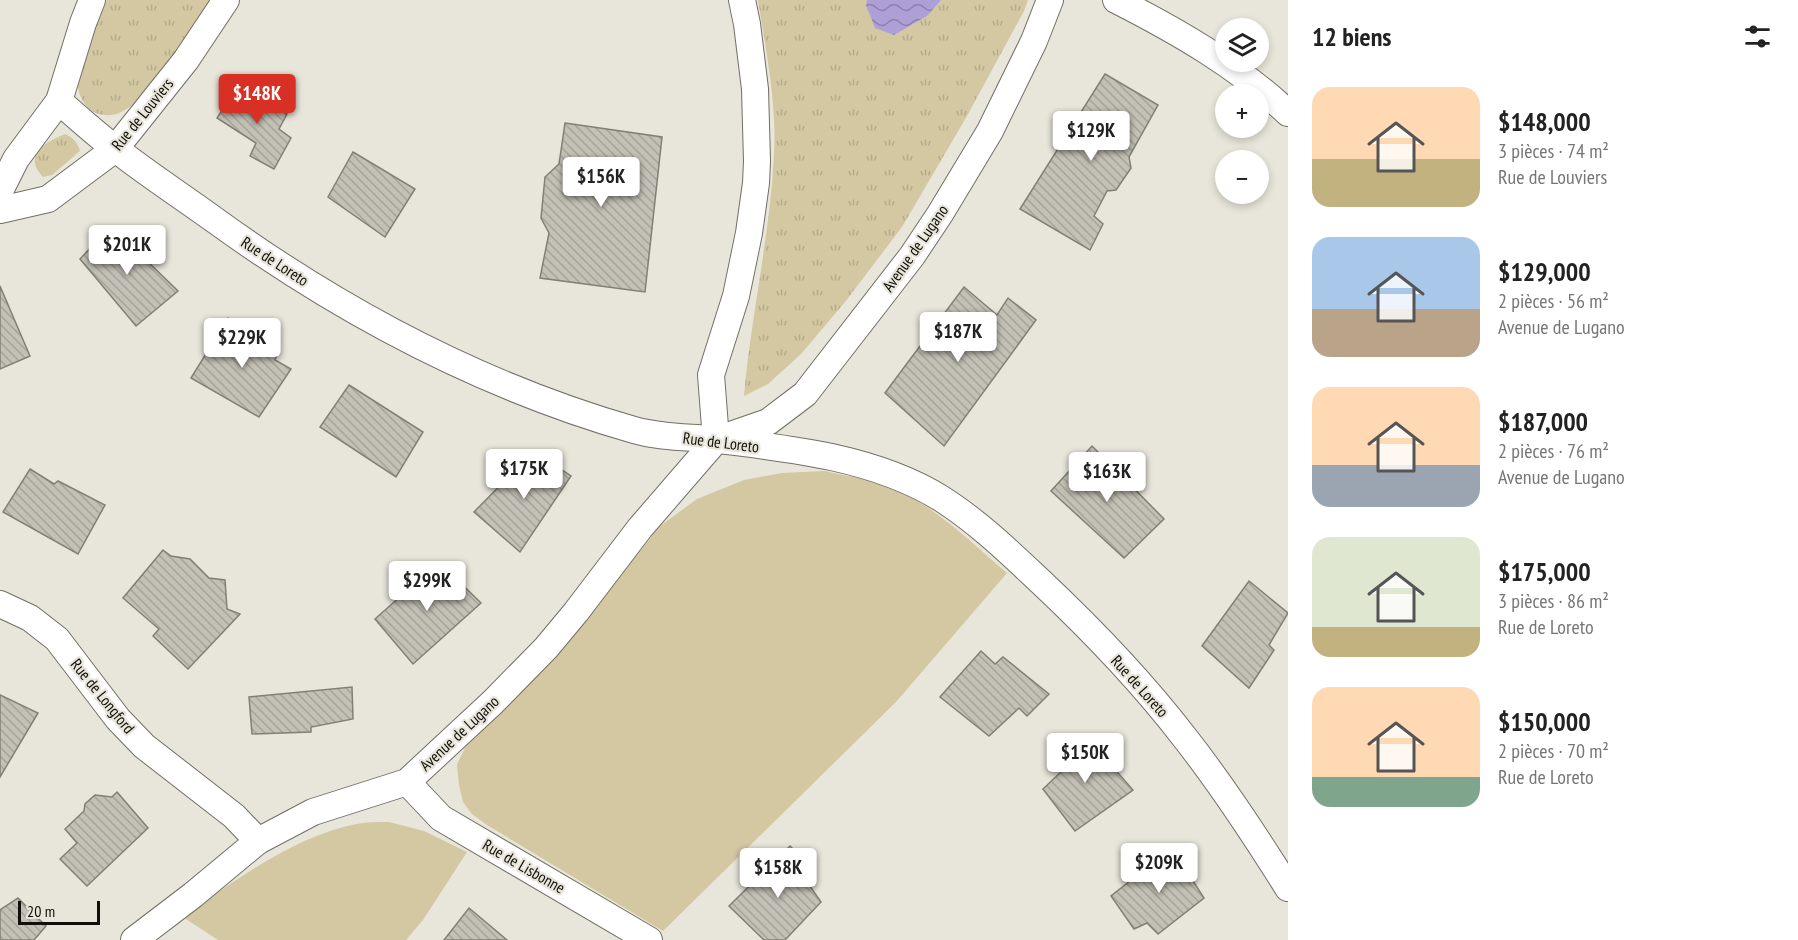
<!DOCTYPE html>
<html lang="fr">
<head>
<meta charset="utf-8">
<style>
	body { margin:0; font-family:"PT Sans Narrow",sans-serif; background:#f2f2f2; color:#222; height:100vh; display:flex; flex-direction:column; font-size:22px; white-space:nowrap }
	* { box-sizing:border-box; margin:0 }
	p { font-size:20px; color:#767676 }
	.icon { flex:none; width:33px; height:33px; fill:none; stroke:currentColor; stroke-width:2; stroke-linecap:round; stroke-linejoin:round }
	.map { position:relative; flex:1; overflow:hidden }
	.details { display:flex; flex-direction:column; background:#fff; width:510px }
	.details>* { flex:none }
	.buttons { position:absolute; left:1215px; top:18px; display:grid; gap:12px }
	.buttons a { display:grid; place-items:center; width:54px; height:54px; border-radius:50%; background:#fff; box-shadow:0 3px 9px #0003; font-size:30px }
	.scale { position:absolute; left:18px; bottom:15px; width:82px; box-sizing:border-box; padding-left:6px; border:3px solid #100f0b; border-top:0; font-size:16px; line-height:21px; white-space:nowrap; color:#100f0b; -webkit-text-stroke:4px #e8e5da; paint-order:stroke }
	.price { position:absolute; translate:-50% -51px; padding:0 14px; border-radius:6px; background:#fff; color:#222; font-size:20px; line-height:39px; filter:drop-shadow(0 2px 3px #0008) }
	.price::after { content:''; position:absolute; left:50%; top:36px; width:18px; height:14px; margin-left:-9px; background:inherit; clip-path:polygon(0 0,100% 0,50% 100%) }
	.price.selected { background:#d93025; color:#fff }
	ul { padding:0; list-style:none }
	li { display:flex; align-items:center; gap:18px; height:150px; padding:0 24px }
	li span { display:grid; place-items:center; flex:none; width:168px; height:120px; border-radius:18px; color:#555 }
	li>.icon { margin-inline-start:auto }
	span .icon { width:72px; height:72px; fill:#fffc; stroke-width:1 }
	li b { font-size:26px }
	h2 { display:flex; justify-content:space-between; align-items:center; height:72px; padding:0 24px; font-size:26px }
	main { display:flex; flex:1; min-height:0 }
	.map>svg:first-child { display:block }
	.grass { fill:#d3c8a2 }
	.park { fill:url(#park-tufts) }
	.water { fill:url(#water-waves) }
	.building { fill:url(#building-back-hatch); stroke:#827f74; stroke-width:1.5 }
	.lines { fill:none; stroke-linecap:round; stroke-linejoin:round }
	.street-casing { stroke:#726f65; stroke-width:28 }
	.street { stroke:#fff; stroke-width:26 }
	.labels { text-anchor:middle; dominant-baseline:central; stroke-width:4.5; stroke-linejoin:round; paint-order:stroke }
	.street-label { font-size:16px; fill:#100f0b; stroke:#e8e5da }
</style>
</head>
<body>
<main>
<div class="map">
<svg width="1288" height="940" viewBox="0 0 1288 940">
	<defs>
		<pattern id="park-tufts" width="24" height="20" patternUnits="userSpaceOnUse" patternTransform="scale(1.5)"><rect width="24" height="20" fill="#d3c8a2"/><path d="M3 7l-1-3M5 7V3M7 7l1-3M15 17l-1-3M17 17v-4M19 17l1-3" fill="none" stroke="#b4ab8a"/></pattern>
		<pattern id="water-waves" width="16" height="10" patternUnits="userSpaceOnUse" patternTransform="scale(1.5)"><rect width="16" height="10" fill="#af9fd7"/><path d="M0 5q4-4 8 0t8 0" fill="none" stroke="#8d80ad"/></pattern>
		<pattern id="building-back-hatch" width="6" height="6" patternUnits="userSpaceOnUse" patternTransform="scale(1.5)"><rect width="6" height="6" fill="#c3c0b5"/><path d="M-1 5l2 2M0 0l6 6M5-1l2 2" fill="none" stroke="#a6a49a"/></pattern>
	</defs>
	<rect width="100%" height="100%" fill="#e8e5da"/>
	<g class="grass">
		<path d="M825,471c25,6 53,9 76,21 40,20 72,52 106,81l-111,129 -233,229 -176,-106 -15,-11 -9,-12 -4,-17 -2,-21 9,-18 99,-100 95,-120 37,-27 47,-19 38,-7z"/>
		<path d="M389,822l35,9 43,21 -44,68 -17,20h-188l-35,-23c49,-35 113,-82 174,-93 10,-2 21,-2 32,-2z"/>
	</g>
	<g class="park">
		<path d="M107,0h104c-19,32 -45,77 -74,101 -13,11 -24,18 -41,12 -10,-4 -19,-19 -18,-30 3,-28 18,-57 29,-83z"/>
		<path d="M758,0h270l-4,11 -57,105 -65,111 -57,75 -44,52 -33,30 -24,12c7,-81 26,-160 30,-241 3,-52 -8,-104 -16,-155z"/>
		<path d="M65,134c9,4 12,8 15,17l-28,24 -9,2c-21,-22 2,-35 22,-43z"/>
	</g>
	<path class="water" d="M867,0h74l-14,16 -33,19 -19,-7 -9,-23z"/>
	<g class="building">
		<path d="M1105,74l53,31 -29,52 2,11 -15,22 -9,1 -13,25 9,8 -13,26 -70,-41z"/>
		<path d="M239,84l48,30 -8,15 12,9 -17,31 -24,-13 6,-13 -39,-25z"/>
		<path d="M565,123l97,14 -17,155 -105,-14 9,-45 -8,-15 4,-41 14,-13z"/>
		<path d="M353,152l62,37 -30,48 -57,-40z"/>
		<path d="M111,226l67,65 -42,35 -56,-67z"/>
		<path d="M0,286l30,70 -30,13z"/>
		<path d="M964,287l33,28 11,-17 28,22 -92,126 -59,-53z"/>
		<path d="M228,318l50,34 -3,8 16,9 -32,48 -68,-39z"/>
		<path d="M349,385l74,47 -27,45 -76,-50z"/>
		<path d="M1092,446l72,73 -40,39 -73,-67z"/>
		<path d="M534,451l37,25 -51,76 -46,-40z"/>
		<path d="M30,469l24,15 4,-3 47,24 -27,49 -75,-42z"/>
		<path d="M163,550l8,6 19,3 19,19 16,2 2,29 13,5 -52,55 -35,-33 6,-7 -36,-31z"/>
		<path d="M439,562l42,41 -68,61 -38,-45z"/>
		<path d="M1249,581l39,32 -19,32 5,5 -25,38 -47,-42z"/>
		<path d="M981,651l14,13 8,-7 46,37 -22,22 -8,-8 -30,28 -49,-39z"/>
		<path d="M352,687l1,32 -42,8v5l-59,2 -3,-37z"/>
		<path d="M0,695l38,18 -38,64z"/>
		<path d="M1084,734l49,56 -58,41 -32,-42 20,-19 -9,-10z"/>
		<path d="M117,792l31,36 -61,58 -27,-27 17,-16 -12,-14 19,-18 1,-7 10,-9 17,2z"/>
		<path d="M790,846l16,16 -6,10 21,30 -36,38h-21l-35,-34z"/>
		<path d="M1172,848l32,50 -46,36 -11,-11 -13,6 -23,-33z"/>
		<path d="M18,898l28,28 -12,14h-34v-30z"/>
		<path d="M469,908l38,32h-63z"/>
	</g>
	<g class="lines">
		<g class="street-casing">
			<g id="street">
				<path d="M1116,0c61,31 122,66 172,113"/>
				<path d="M59,101c19,17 38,34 58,49 32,25 66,47 99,71 126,91 268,166 418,209 24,7 51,7 75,9 78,9 166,18 233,60 36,23 68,54 99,83 51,48 101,100 144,156 37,47 71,99 103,150"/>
				<path d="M0,191l16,-32 43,-58 24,-78 9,-23"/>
				<path d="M0,210l48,-11 67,-50 71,-89 40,-60"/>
				<path d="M716,440l-5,-65 25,-79 13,-63 7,-50 1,-22 -2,-72 -8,-65 -5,-24"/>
				<path d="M0,604l30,14 27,21 61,80 26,27 90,70 24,25"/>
				<path d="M407,782l34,36 208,122"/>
				<path d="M134,940l59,-45 65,-54 55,-29 94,-30 86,-80 53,-54 30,-36 64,-84 76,-88 52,-18 37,-28 107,-138 28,-42 50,-83 44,-90 16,-41"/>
			</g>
		</g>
		<use href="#street" class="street"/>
	</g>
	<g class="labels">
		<g class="street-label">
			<text transform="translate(142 114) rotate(-51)">Rue de Louviers</text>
			<text transform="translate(915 248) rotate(-55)">Avenue de Lugano</text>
			<text transform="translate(275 261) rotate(33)">Rue de Loreto</text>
			<text transform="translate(721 442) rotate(7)">Rue de Loreto</text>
			<text transform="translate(1140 686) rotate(48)">Rue de Loreto</text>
			<text transform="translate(103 696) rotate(51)">Rue de Longford</text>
			<text transform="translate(459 733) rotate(-43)">Avenue de Lugano</text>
			<text transform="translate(524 866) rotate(30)">Rue de Lisbonne</text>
		</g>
	</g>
</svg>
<div class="buttons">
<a><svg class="icon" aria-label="layers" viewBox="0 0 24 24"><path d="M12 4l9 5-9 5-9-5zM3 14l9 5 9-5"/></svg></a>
<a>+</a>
<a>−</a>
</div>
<div class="scale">20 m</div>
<b class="price selected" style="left:257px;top:125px">$148K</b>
<b class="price" style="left:1091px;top:162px">$129K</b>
<b class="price" style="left:601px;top:208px">$156K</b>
<b class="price" style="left:127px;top:276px">$201K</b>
<b class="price" style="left:958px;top:363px">$187K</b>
<b class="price" style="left:242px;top:369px">$229K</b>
<b class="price" style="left:524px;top:500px">$175K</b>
<b class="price" style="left:1107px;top:503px">$163K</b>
<b class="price" style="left:427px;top:612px">$299K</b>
<b class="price" style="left:1085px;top:784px">$150K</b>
<b class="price" style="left:1159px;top:894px">$209K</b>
<b class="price" style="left:778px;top:899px">$158K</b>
</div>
<section class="details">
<h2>12 biens<svg class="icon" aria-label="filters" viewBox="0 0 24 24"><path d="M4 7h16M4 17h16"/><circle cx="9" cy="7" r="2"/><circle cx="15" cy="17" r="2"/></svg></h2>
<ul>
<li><span style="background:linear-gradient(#ffd9b3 60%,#c2b280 0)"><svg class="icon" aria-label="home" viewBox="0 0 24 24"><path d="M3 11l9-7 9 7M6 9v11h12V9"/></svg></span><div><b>$148,000</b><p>3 pièces · 74 m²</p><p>Rue de Louviers</p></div></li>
<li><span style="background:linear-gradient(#a9c7e8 60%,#b9a48a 0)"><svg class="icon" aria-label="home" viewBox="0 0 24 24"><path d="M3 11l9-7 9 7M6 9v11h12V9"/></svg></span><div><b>$129,000</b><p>2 pièces · 56 m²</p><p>Avenue de Lugano</p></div></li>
<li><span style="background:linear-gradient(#ffd9b3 65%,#9aa5b1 0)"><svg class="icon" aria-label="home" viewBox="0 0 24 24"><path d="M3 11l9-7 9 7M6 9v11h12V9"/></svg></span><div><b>$187,000</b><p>2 pièces · 76 m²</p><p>Avenue de Lugano</p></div></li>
<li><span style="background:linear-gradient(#dfe7d0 75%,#c2b280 0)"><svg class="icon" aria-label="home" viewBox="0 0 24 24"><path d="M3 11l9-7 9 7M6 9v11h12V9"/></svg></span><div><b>$175,000</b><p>3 pièces · 86 m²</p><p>Rue de Loreto</p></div></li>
<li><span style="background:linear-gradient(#ffd9b3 75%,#7fa58c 0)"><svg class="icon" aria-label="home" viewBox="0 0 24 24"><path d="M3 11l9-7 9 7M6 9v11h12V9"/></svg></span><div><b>$150,000</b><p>2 pièces · 70 m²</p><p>Rue de Loreto</p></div></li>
</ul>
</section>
</main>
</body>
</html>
